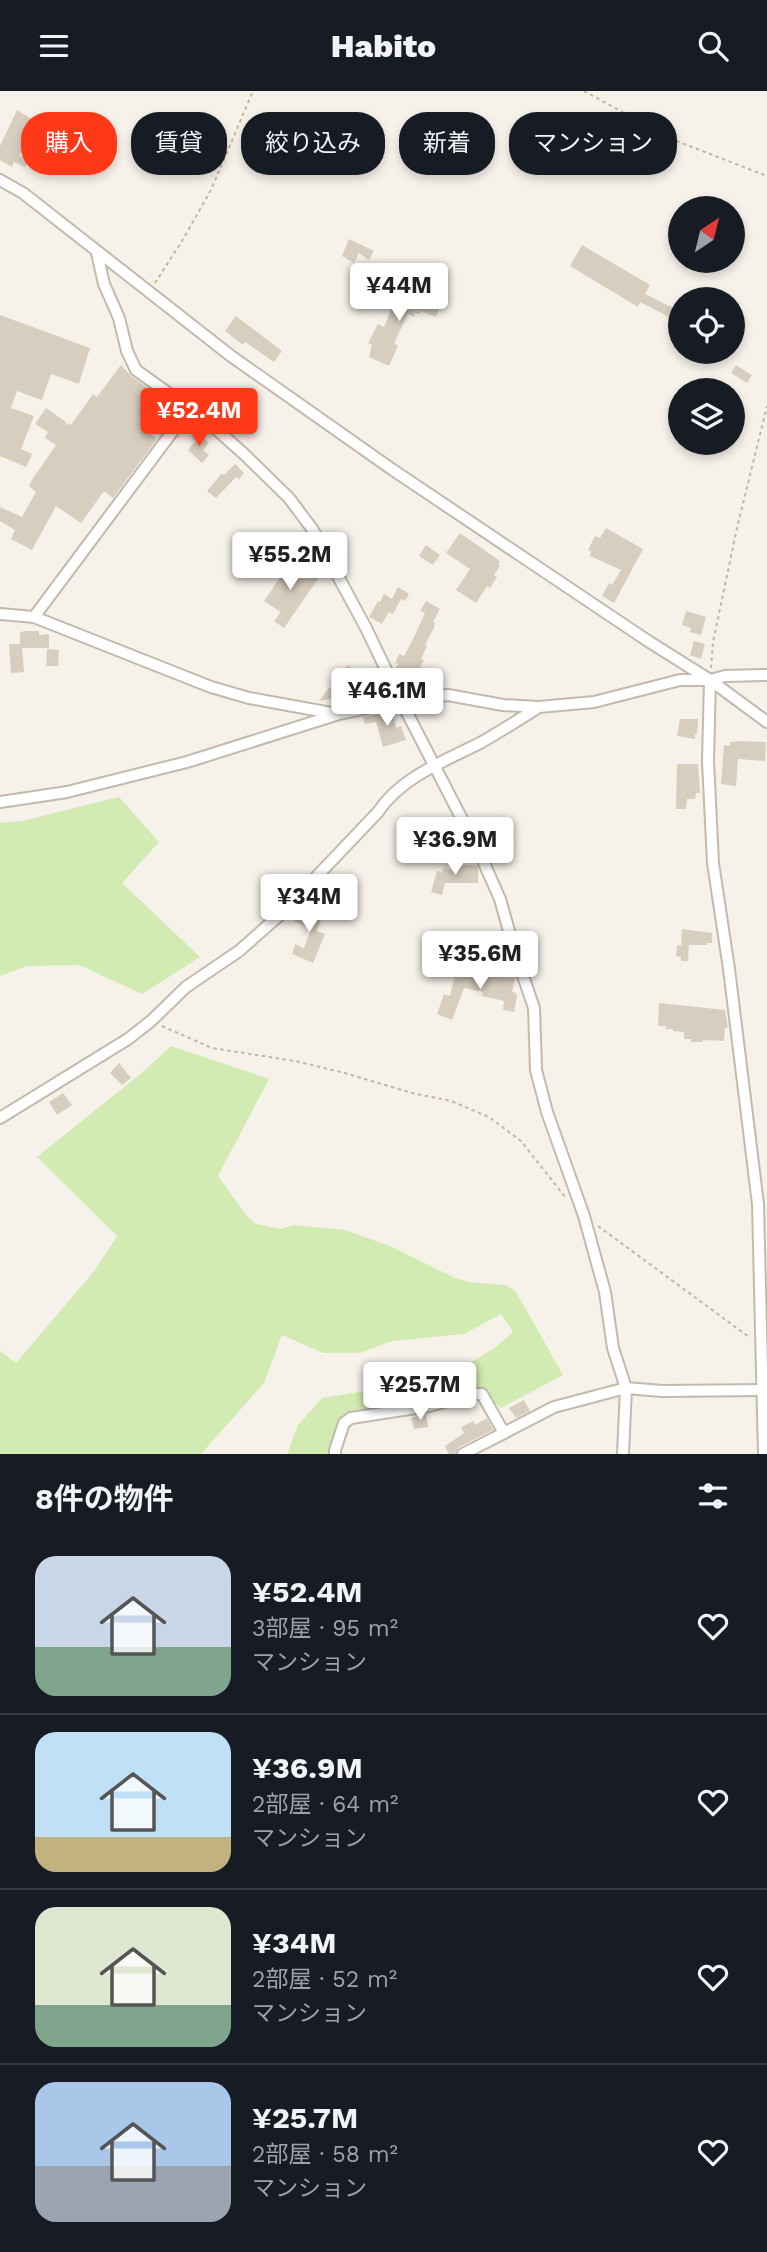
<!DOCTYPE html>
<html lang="ja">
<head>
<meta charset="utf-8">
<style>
	body { margin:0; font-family:"Work Sans","Noto Sans JP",sans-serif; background:#242831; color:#f1f3f6; height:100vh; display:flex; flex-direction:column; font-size:26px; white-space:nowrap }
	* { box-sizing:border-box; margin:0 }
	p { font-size:23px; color:#9ea1a6 }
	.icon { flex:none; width:38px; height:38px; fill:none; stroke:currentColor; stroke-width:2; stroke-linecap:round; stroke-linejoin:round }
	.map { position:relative; height:1363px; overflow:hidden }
	.drawer { display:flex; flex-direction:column; background:#171b24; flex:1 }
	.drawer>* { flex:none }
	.guide { position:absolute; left:21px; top:21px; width:726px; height:63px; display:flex; gap:14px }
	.needle { width:46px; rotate:35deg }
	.buttons { position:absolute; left:668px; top:105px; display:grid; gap:14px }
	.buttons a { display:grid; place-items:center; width:77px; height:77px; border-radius:50%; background:#171b24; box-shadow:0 4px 10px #0003; font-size:35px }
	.price { position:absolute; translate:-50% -60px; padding:0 16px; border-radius:7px; background:#fff; color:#222; font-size:23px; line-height:46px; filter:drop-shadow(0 2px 4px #0008) }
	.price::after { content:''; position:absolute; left:50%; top:42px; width:21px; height:16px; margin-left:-10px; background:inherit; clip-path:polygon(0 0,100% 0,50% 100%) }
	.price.selected { background:#ff3818; color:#fff }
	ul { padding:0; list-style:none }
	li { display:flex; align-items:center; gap:21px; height:175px; padding:0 35px }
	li+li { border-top:2px solid #363941 }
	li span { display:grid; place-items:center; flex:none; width:196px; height:140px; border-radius:21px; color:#555 }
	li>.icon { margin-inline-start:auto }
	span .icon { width:84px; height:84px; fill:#fffc; stroke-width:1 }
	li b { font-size:30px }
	h2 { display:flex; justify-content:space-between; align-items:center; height:84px; padding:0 35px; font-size:30px }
	.chip { padding:0 24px; border-radius:28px; background:#171b24; box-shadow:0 4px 10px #0003; font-size:24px; line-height:63px }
	.chip.selected { background:#ff3818; color:#fff }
	header { display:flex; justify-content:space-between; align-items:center; height:91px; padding:0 35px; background:#171b24; font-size:32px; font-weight:800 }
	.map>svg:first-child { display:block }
	.green { fill:#d2ebb2 }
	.building { fill:#d8cebf }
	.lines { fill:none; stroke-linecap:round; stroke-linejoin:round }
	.minor-casing { stroke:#c2baac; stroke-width:14 }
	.path { stroke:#c5b69d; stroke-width:2; stroke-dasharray:3.5 3.5; stroke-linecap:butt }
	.minor { stroke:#fff; stroke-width:10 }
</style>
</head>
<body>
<header><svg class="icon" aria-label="menu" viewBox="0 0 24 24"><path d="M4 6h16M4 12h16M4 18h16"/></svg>Habito<svg class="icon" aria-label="search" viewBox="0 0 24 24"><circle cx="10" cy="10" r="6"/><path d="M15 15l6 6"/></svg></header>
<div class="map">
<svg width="767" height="1363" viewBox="0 0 767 1363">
	<rect width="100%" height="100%" fill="#f6f2ea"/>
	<g class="green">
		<path d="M119,706l40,45 -37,41 78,74 -58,37 -63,-29 -52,1 -27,10v-153l22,-2z"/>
		<path d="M171,955l98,33 -51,97 29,40 9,8 25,5 12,-4 52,5 45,16 65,32 14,4 37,3 10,7 47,83 -62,33 -21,-14 -40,2 -90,24 -17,34h-46l11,-29 24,-27 122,-20 49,-29 20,-17 -12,-18 -37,20 -72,7 -32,12h-37l-41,-18 -18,48 -63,71h-201v-103l16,12 79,-93 22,-34 -80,-79 107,-86z"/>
	</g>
	<g class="building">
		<path d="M17,19l21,13 -19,33 10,4 -4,7 -11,-5 -2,5 -12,-7v-14z"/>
		<path d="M60,44l21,12 -12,28 -22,-9z"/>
		<path d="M349,148l25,12 -5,9 -10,-7 -5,10 -12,-7z"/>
		<path d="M582,154l68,40 -5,9 32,16 -4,9 -33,-17 -2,5 -68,-41z"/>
		<path d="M400,197l16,6 1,-2 25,10 -6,15 -15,-6 -1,3 -5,-1 -1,4 -6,-3 -14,29 4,3 -9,20 -20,-9 3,-12 -4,-2 10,-19 6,3z"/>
		<path d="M0,224l90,33 -11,36 -28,-10 -9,26 -25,-9 -6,17 23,8 -13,33 11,5 -6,13 -26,-11z"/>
		<path d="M236,225l46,35 -8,11 -29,-20 -2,3 -18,-14z"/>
		<path d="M121,274l10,11 29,21 -4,6 12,8 -17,24 6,4 -44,59 -9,-7 -23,32 -25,-17 -24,44 -21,-11 4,-9 -15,-9v-14l22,10 14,-25 -7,-6 3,-6 24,-35 -11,-7 3,-6 -13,-8 11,-16 20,14 -1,4 3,-3 3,2 22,-31 4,3z"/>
		<path d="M736,274l16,10 -5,8 -16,-10z"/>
		<path d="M198,341l11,11 -6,7 6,5 -7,8 -14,-13 8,-9 -4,-3z"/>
		<path d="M235,373l9,9 -5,6 -3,-2 -20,21 -9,-7 15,-18 2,2z"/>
		<path d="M606,437l37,21 -29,54 -12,-7 7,-13 3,2 9,-15 -31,-14 1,-5 -3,-1 7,-14 5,2z"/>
		<path d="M460,442l40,28 -2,4 2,1 -6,9 3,2 -7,11 -3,-2 -11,17 -20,-13 14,-21 -24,-16z"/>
		<path d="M426,454l14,10 -7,10 -14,-9z"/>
		<path d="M292,469l26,19 -34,49 -10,-7 7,-9 -17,-11z"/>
		<path d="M398,496l11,7 -4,7 -4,-2 -8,15 -4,-2 -7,12 -13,-7 9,-16 2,1 4,-8 8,5z"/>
		<path d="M426,510l14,8 -7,13 2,1 -1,5 -9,17 2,1 -6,13 3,1 -8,17 -4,-2 -8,13 -9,-18 3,-6 -3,-1 4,-9 5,2 11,-21 10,-22 -5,-2z"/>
		<path d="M686,520l20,6 -5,18 -11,-3 1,-4 -9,-3z"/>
		<path d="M24,540h15v4l10,-1v14h-27l2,24 -13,1 -2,-29h11v-11z"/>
		<path d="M694,550l11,3 -4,15 -11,-4z"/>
		<path d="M47,558l12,1 -1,16h-12z"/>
		<path d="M348,574l11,9 -7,9 -11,-9z"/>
		<path d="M351,593l3,11 -35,6 10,-13z"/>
		<path d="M393,620l3,17 5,-2 5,14 -23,7 -7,-25 -11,2 -2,-7z"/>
		<path d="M680,628h18l-1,15h-2v5l-18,-3z"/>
		<path d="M740,650l26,1 -1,19 -27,-2 -2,27 -15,-2 3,-39 6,1v-4z"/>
		<path d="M677,673h21l2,29h-4l-1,6h-8l-1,10h-10z"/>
		<path d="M472,774l5,1 1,3v14h-33l-3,12 -11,-3 6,-21 5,1 1,-4 11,3v-5z"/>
		<path d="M301,814l22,8 -6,18 8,3 -12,29 -21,-9 3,-10 9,4 7,-19 -17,-8z"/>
		<path d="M682,838l30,4v10h-5v2h-18l-1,16h-7v-4l-5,-1 1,-11 4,1z"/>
		<path d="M469,878l46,9 -3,14 4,1 1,3 -3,16 -11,-2 1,-9 -22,-5 1,-4 -19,-4 -12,32 -15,-6 7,-20 6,2 5,-22 12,3z"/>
		<path d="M659,912l66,7 3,18h-3l-1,13 -21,-1v2h-12v-3h-7v-7l-11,-1v-2h-7v-3h-8z"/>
		<path d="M119,972l12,15 -9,7 -12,-12z"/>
		<path d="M63,1002l9,12 -15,10 -8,-13z"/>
		<path d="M524,1309l6,11 -14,7 -7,-10z"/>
		<path d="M426,1323l2,13 -14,2 -3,-11z"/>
		<path d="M487,1327l6,12 -34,17 -4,7h-6l-4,-8 19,-13 -3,-6 12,-6 2,4z"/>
	</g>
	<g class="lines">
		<g class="minor-casing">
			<g id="minor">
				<path d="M0,89l23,13 208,163 162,114 255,171 62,39 57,42"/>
				<path d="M97,162l7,31 15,34 8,33 9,19 71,51 37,33 45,44 24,32 53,98 35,73 79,153 20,45 14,50 20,59 2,62 11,42 37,104 21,76 8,56 13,40 -3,66"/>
				<path d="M0,523l34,3 177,70 38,11 88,16"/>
				<path d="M34,526l156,-209"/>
				<path d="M710,589l-2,81 5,102 16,106 29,235 6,250"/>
				<path d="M0,711l67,-10 120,-30 152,-48 62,-13 47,-6 55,10 36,2 55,-5 86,-22h30l15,-4 42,-1"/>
				<path d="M0,1027l128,-79 23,-18 35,-34 53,-36 43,-38 96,-101c23,-35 67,-51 104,-70 19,-11 38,-23 57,-35"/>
				<path d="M504,1342l50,-26 72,-19 36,3 105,-1"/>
				<path d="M335,1363v-4l9,-27 7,-5 78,-12 44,-12h9l22,39 -41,21"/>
			</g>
		</g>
		<g class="path">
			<path d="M584,0l90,49 93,36"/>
			<path d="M155,192l27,-42 29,-51 42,-99"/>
			<path d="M711,577l2,-26 24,-114 30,-122"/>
			<path d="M162,935l50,22 83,13 50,12 67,20 39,8 38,16 32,24 44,56"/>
			<path d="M598,1135l151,111"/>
		</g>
		<use href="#minor" class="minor"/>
	</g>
</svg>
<div class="buttons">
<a><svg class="needle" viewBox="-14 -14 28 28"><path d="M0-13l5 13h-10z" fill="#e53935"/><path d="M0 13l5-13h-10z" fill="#9ea1a6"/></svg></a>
<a><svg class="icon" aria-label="locate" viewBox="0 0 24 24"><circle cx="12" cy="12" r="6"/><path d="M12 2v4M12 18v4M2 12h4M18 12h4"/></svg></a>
<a><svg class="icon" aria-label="layers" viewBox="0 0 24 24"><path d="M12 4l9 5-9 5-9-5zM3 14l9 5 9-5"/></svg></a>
</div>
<b class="price" style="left:399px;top:232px">¥44M</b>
<b class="price selected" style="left:199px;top:357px">¥52.4M</b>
<b class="price" style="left:290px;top:501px">¥55.2M</b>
<b class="price" style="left:387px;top:637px">¥46.1M</b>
<b class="price" style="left:455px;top:786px">¥36.9M</b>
<b class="price" style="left:309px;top:843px">¥34M</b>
<b class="price" style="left:480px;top:900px">¥35.6M</b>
<b class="price" style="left:420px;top:1331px">¥25.7M</b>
<div class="guide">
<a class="chip selected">購入</a>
<a class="chip">賃貸</a>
<a class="chip">絞り込み</a>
<a class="chip">新着</a>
<a class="chip">マンション</a>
</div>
</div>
<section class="drawer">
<h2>8件の物件<svg class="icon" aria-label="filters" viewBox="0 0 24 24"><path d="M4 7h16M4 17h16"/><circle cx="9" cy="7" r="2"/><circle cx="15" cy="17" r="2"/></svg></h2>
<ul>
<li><span style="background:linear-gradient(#c9d6e8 65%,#7fa58c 0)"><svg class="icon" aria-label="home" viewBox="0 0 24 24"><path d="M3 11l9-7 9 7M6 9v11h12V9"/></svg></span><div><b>¥52.4M</b><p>3部屋 · 95 m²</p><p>マンション</p></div><svg class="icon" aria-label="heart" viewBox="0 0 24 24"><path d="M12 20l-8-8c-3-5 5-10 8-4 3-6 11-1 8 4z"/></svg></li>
<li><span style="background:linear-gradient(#bfe0f5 75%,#c2b280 0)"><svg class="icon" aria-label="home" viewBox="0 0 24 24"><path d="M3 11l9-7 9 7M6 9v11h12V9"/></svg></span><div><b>¥36.9M</b><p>2部屋 · 64 m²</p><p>マンション</p></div><svg class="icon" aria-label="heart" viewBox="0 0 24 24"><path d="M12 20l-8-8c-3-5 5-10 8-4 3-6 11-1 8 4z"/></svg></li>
<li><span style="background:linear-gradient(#dfe7d0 70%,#7fa58c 0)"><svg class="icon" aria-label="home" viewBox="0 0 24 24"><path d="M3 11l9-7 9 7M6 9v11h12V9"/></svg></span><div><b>¥34M</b><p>2部屋 · 52 m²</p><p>マンション</p></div><svg class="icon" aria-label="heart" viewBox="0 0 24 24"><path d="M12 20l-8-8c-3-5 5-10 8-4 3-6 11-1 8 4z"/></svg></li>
<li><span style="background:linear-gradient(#a9c7e8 60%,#9aa5b1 0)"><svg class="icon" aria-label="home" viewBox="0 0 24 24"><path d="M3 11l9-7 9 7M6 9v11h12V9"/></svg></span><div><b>¥25.7M</b><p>2部屋 · 58 m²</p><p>マンション</p></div><svg class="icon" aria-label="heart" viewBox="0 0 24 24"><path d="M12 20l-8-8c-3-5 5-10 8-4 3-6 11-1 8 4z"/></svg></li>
</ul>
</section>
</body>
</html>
